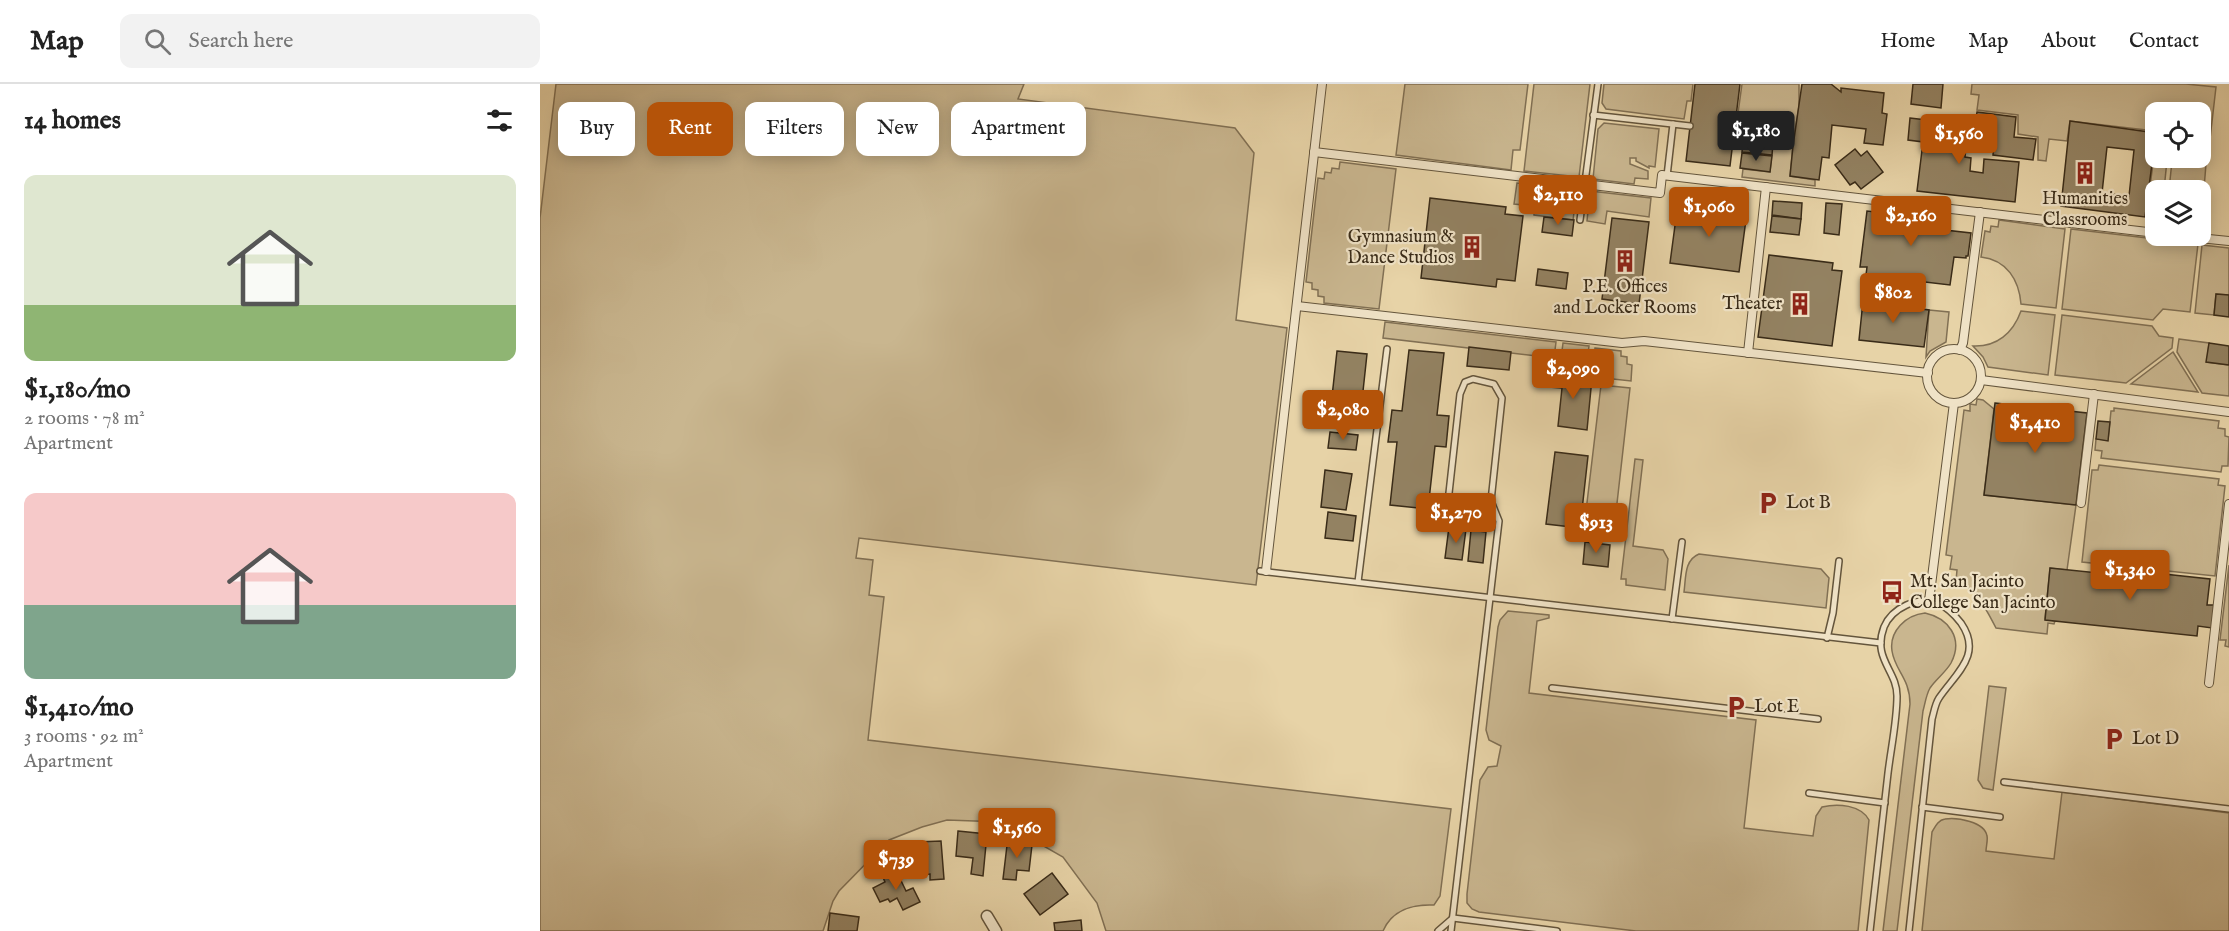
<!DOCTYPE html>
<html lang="en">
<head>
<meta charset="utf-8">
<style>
	body { margin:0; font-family:"IM FELL English",serif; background:#f2f2f2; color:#222; height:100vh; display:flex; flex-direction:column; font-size:22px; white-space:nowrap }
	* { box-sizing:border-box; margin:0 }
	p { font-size:20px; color:#767676 }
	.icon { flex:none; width:33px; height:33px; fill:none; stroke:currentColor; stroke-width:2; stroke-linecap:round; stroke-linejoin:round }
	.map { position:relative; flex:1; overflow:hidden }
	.panel { display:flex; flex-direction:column; background:#fff; width:540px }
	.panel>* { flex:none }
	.guide { position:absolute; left:18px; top:18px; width:570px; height:54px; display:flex; gap:12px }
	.controls { position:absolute; left:1605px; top:18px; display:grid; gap:12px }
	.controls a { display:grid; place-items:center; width:66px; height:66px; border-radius:12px; background:#fff; box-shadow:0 3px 15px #0003; font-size:30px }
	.price { position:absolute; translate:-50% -51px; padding:0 14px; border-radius:6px; background:#b45309; color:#fff; font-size:20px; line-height:39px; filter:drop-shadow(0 2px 3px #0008) }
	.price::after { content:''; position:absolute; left:50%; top:36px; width:18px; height:14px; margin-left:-9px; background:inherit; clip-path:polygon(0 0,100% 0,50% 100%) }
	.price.active { background:#222; color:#fff }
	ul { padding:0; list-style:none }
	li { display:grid; align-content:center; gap:12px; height:318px; padding:0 24px }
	li span { display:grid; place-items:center; height:186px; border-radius:12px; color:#555 }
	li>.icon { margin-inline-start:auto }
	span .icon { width:108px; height:108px; fill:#fffc; stroke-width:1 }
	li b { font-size:26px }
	h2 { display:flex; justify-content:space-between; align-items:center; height:72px; padding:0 24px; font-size:26px }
	.chip { padding:0 21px; border-radius:12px; background:#fff; box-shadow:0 3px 15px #0003; font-size:21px; line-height:54px }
	.chip.active { background:#b45309; color:#fff }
	header { display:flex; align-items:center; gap:36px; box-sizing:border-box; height:84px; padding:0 30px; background:#fff; border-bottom:2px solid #e0e0e0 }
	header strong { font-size:28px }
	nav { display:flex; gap:33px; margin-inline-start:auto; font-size:21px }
	.search { width:420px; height:54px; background:#f2f2f2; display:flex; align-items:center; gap:15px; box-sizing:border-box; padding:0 21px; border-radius:12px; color:#767676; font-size:22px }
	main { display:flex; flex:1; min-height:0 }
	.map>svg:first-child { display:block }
	.green { fill:#c9b68f; stroke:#817054; stroke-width:1.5 }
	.building { fill:#938262; stroke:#392b18; stroke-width:1.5; fill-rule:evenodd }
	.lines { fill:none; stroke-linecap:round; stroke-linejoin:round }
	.service-casing { stroke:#64553c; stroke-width:8 }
	.pedestrian-casing { stroke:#64553c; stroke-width:10 }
	.minor-casing { stroke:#64553c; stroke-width:13 }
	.service { stroke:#efe2c6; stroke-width:5 }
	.pedestrian { stroke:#efe2c6; stroke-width:8 }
	.minor { stroke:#efe2c6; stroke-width:10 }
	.labels { text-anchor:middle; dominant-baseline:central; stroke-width:4.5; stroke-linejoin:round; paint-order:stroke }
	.poi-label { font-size:18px; fill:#392b18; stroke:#efe2c6; text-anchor:start }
</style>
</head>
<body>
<header>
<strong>Map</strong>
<div class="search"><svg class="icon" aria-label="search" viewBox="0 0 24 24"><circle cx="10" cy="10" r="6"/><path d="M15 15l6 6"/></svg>Search here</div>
<nav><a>Home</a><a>Map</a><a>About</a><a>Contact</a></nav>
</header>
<main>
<section class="panel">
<h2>14 homes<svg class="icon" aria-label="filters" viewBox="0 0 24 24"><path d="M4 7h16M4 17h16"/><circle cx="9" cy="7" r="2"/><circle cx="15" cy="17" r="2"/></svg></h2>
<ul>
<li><span style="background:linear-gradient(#dfe7d0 70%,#8fb573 0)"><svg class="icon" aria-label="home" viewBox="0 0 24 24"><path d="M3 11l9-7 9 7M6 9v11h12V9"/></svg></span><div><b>$1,180/mo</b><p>2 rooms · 78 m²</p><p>Apartment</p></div></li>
<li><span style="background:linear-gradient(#f6c9c9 60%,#7fa58c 0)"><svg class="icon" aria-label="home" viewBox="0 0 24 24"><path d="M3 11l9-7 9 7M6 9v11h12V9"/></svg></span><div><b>$1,410/mo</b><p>3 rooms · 92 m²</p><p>Apartment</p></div></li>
</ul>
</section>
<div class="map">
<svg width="1689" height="847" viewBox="0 0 1689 847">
	<rect width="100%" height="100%" fill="#e7d3a7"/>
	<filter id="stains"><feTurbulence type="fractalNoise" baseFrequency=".00333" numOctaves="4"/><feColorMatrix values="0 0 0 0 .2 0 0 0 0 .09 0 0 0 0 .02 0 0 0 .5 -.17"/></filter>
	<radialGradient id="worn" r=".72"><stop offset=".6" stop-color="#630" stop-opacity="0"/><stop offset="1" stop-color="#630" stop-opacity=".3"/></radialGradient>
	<g class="green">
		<path d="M16,0h468l-6,15 217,29 19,25 -18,167 51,8 -31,257 -397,-47 -3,20 17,2 -4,35 15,2 -16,143 583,69 -11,87 -6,9c-21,-1 -42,5 -51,26h-277l-9,-28 -34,-46 -61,-35 -55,-2 -25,7 -33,13 -50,51 -6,10 -10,30h-283v-713z"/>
		<path d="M865,0h123l-8,66h-7l-2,20 -115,-15z"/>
		<path d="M994,0h56l-11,93 -55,-6z"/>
		<path d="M1064,0h89l-2,17h-4l-3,18 -78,-10 -4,-6z"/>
		<path d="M1202,0h57v22l-6,39 -3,31 25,4v6l-73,-9 1,-8 27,3 4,-40 -38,-4z"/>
		<path d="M1432,0h214l30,3 -8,69 -3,2h-7h2v-46h-44l-1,19 -85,-10 -3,20 -18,-2 -3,22 -8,-1v-23l-20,-3v-19l-41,-5 2,-15 -8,-1z"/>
		<path d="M1064,39l55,6 -4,38 -6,-1v2l-13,-7v-3h-6v6l18,7v8l-13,-1 -1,6 -41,-5 5,-50z"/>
		<path d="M1614,72l11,2 2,2 -3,30h-8l-1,5 -6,-1z"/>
		<path d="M1635,75l31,5 -3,37 -2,-1 -1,-10h-31l3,-29z"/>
		<path d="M800,78l56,7 -17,140 -55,-6v-6l-6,-1v-6l-6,-1v-6l-6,-1 12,-104 6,1 1,-7 6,1 1,-5 7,1z"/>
		<path d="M977,99l60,7 -4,30 -39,-5v-9l-20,-2z"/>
		<path d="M1050,107l61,7 -2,19 -42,-6 -2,13 -18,-3z"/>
		<path d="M1459,136l66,9 -9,79 -35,-4c-2,-24 -14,-44 -40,-47l4,-26 5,1 1,-6 7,1z"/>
		<path d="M1531,145l127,15 -8,68 -27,-3 -10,11 -91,-11z"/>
		<path d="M1662,161l27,3v47l-13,-1 -2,21 -19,-2z"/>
		<path d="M1389,226l20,2 -3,30 -16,9 -4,6z"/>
		<path d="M1481,227l34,4 -7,60 -60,-8 -5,-10 -10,-11c24,1 40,-13 48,-35z"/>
		<path d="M1522,231l90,11 7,10 14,2 -1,10 -46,35 -71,-8z"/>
		<path d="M845,238l171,20 -2,16 -171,-20z"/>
		<path d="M1639,255l30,4 -2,19 22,3v31l-27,-3 -25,-41z"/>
		<path d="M1023,259l26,3 -3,22 -3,-1 -1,9 -17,-2 2,-14 -6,-1z"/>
		<path d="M1055,264l26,3v5l6,1v7l5,1 -1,16 -36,-4 1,-8 -3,-1z"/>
		<path d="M1633,268l25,40 -67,-8z"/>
		<path d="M1061,301l29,3 -15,133 -7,-1 -1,6 -15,-1 -1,4 -7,-1z"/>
		<path d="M1437,315l6,1 11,9 -10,86 92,10 -9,65 -17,-2 -5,51 10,2 -1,3 -6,-1 -1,11 -51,-6c-10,-19 -19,-39 -40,-47l1,-11 -7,-1 2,-13 -6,-1 18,-145 6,1v-7l6,1z"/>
		<path d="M1574,324l105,13 -1,7 7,1v7l4,1 -1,29h-6l-1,6 -120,-14 1,-7 -7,-1 1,-11 12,1 3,-29h3z"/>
		<path d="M1095,375l8,1 -10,86 30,4 5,9 -3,31 -39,-5v-6h-5z"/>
		<path d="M1559,381l120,14 -1,6 7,1 -10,90 -133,-14 10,-92h6z"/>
		<path d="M1159,470l122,15 8,9 -3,30 -142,-16c2,-14 0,-32 15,-38z"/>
		<path d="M1689,481v82l-4,-1 1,-6h-6z"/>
		<path d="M968,527l41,4v3l-12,3 -8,72 227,27 -12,108 69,8 3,-20 6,-9c16,-4 39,-2 47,13l-11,111h-222l-157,-19 -7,-3 -5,-6v-9l13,-114 8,-13 9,-1 4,-20 -12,-6 -3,-10 12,-103 2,-7z"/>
		<path d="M1385,529c23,5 39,25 26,50 -5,9 -15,16 -21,25 -4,7 -5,16 -7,23l-26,220h-14l27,-227c0,-26 -15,-33 -18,-53 -3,-20 14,-36 33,-38z"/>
		<path d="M1449,602l17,2 -13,102 -10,-2 -5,-8z"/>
		<path d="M1522,708l167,21v118h-307l10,-99c3,-5 6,-12 13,-13 12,-2 40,3 42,17 1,4 -1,11 -1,15l68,8z"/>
	</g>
	<g class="building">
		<path d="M1155,0h45l-10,82 -44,-5z"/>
		<path d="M1262,0h29l10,8v-4l43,5 -2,20 5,1 -4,31 -19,-2 2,-14 -34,-4 -3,33 -7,-1 -3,23 -29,-4 3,-30z"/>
		<path d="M1373,0h30l-2,24 -30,-4z"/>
		<path d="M1437,28l39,5 -2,20 22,2 -3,21 -40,-5 2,-21 -21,-2z"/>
		<path d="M1370,34l58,7 -3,32 6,1 -1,13 13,2 1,-14 35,3 -4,40 -98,-11 6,-49 -15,-2z"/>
		<path d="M1530,37l86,12 -11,84 -84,-11zM1567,63l27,3 -5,46 -27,-3z"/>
		<path d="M1204,45l30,3 -2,23 -30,-3z"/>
		<path d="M1315,65l6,7 6,-5 16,21 -22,17 -6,-7 -5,3 -15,-20z"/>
		<path d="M1202,69l30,3 -2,16 -30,-4z"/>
		<path d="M890,114l76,9 -1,7 18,2 -8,65 -18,-2 -1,8 -75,-9z"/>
		<path d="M1233,117l29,2 -1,16 -29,-4z"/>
		<path d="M1138,119l69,9 -8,60 -69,-9z"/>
		<path d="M1286,119l16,1 -3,31 -15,-2z"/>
		<path d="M1345,126l62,8 -2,12 26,3 -3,23h-2v2l-12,-1 -4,28 -84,-10 1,-8h-7l7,-56 18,2z"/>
		<path d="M1232,132l29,3 -2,16 -29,-3z"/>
		<path d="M1004,133l30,3 -2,16 -30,-4z"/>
		<path d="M1072,134l37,4 -10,82 -37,-5z"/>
		<path d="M1229,171l64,8 -1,7 10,1 -10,75 -74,-9z"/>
		<path d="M998,185l30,4 -2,16 -30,-4z"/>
		<path d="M1676,210l13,1v22l-15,-2z"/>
		<path d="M1323,217l66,9 -5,37 -65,-7z"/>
		<path d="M1669,259l20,3v19l-23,-3z"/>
		<path d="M929,263l42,5 -2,18 -42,-4z"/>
		<path d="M869,266l35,3 -7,62 12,1 -3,31 -11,-1 -7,63 -38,-4 7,-63h-9l4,-32 10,1z"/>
		<path d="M797,267l30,3 -7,65 -30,-4z"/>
		<path d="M1010,290l42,4 -5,52 -29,-4 4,-38 -13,-1z"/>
		<path d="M1455,319l92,10 -11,92 -92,-10z"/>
		<path d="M1558,337l12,1 -2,19 -12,-2z"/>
		<path d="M790,348l28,3 -2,15 -28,-2z"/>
		<path d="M1015,368l33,4 -8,72 -34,-4z"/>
		<path d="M785,386l27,4 -6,36 -25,-3z"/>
		<path d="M788,428l28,4 -3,25 -28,-3z"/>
		<path d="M909,443l17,2 -4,31 -17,-2z"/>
		<path d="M931,446l15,2 -3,31 -15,-2z"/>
		<path d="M1045,458l25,3 -2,22 -25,-3z"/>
		<path d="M1510,484l77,8v-6l83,9 -3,26h8l-3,23 -14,-2 -1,10 -152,-16z"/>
		<path d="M418,747l29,3 -4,42 -12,-2 2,-16 -17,-2z"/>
		<path d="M468,753l9,1v5l15,2 -3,26 -12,-1 -1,10 -13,-1z"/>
		<path d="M401,757l3,38 -14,1v-6l-11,1 -2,-33z"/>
		<path d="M355,784l11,23 7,-3 7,14 -17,8 -6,-12 -7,4 -2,-3 -8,3 -7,-14 12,-6 -3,-7z"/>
		<path d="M512,789l16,21 -28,21 -16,-21z"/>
		<path d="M290,829l29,4 -2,14h-29z"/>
		<path d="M541,836l1,11h-27l-1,-8z"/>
	</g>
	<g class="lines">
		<g class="service-casing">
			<g id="service">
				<path d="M1053,31l97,11"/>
				<path d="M1127,92l6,-52"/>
				<path d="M1040,136l18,-136"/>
				<path d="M720,487l621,72"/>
				<path d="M818,498l29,-233"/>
				<path d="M1132,535l10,-77"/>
				<path d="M1287,554l6,-25 6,-52"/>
				<path d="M1012,604l266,31"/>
				<path d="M1464,698l225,27"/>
				<path d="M1269,709l76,10"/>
				<path d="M1382,723l78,10"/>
				<path d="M898,847l15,-13 104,13"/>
				<path d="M911,847l48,-410 -8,-20 11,-103 -8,-14 -21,-5 -8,3 -5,12 -13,117 3,7c14,6 31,4 46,-1"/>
				<path d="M1330,847c6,-53 12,-105 18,-158 3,-25 9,-52 9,-77 0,-26 -25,-37 -13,-69 8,-19 33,-31 53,-24 10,4 17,11 24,20 22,32 -5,50 -22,75 -4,6 -5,14 -7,21l-23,212"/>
			</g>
		</g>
		<g class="pedestrian-casing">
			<g id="pedestrian">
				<path d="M774,68l346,41 2,-18 494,58"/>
				<path d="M1639,152l50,5"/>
				<path d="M757,222l325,37 22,-2 284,32"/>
				<circle cx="1414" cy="292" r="27"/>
				<path d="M1420,266l3,-7 17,-131"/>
				<path d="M1208,269l18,-166"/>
				<path d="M1441,296l248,32"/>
				<path d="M1541,419l13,-109"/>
				<path d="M726,487l56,-487"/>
				<path d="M1389,517l25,-198"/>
				<path d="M1669,599l20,-179"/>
			</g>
		</g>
		<g class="minor-casing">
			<path id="minor" d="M447,832l9,15"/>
		</g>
		<use href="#service" class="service"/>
		<use href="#pedestrian" class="pedestrian"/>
		<use href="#minor" class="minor"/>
	</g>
	<defs>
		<g id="building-bare" transform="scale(1.8)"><path d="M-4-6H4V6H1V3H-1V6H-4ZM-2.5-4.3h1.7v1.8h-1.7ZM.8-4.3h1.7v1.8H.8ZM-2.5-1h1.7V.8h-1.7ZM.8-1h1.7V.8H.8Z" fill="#8f2418" stroke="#efe2c6" stroke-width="2.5" paint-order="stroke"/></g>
		<g id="parking-bare" transform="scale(1.8)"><path d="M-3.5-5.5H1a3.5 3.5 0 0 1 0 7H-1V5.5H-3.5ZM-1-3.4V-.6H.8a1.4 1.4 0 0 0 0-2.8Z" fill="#8f2418" stroke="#efe2c6" stroke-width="2.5" paint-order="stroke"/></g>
		<g id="bus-bare" transform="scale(1.8)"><path d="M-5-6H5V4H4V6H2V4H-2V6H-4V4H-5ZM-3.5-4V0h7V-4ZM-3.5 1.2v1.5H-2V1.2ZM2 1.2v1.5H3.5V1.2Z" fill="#8f2418" stroke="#efe2c6" stroke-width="2.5" paint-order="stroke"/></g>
	</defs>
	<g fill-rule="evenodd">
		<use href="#building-bare" x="1545" y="89"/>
		<use href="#building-bare" x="932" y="163"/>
		<use href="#building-bare" x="1085" y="177"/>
		<use href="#building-bare" x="1260" y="220"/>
		<use href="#parking-bare" x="1228" y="419"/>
		<use href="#bus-bare" x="1352" y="508"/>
		<use href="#parking-bare" x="1196" y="623"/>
		<use href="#parking-bare" x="1574" y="655"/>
	</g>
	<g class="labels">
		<g class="poi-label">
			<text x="1545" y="115" text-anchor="middle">Humanities<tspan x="1545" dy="21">Classrooms</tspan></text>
			<text x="914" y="153" text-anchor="end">Gymnasium &amp;<tspan x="914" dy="21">Dance Studios</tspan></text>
			<text x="1085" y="203" text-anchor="middle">P.E. Offices<tspan x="1085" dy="21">and Locker Rooms</tspan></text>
			<text x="1242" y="220" text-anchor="end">Theater</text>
			<text x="1246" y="419">Lot B</text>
			<text x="1370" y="498">Mt. San Jacinto<tspan x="1370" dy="21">College San Jacinto</tspan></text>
			<text x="1214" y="623">Lot E</text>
			<text x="1592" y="655">Lot D</text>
		</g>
	</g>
	<rect width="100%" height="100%" filter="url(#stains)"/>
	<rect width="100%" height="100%" fill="url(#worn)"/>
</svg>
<div class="controls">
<a><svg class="icon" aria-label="locate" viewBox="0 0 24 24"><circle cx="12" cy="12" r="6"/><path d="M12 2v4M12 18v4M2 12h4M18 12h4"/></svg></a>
<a><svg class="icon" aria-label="layers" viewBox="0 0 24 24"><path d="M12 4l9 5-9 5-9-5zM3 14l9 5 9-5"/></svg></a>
</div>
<b class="price active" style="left:1216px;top:78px">$1,180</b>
<b class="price" style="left:1419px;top:81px">$1,560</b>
<b class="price" style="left:1018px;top:142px">$2,110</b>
<b class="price" style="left:1169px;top:154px">$1,060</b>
<b class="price" style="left:1371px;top:163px">$2,160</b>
<b class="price" style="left:1353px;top:240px">$802</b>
<b class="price" style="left:1033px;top:316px">$2,090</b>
<b class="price" style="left:803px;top:357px">$2,080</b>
<b class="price" style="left:1495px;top:370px">$1,410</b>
<b class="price" style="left:916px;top:460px">$1,270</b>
<b class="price" style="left:1056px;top:470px">$913</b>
<b class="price" style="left:1590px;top:517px">$1,340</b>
<b class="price" style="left:477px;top:775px">$1,560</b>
<b class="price" style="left:356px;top:807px">$739</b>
<div class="guide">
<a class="chip">Buy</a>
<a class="chip active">Rent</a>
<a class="chip">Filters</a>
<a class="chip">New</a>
<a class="chip">Apartment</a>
</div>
</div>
</main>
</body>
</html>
